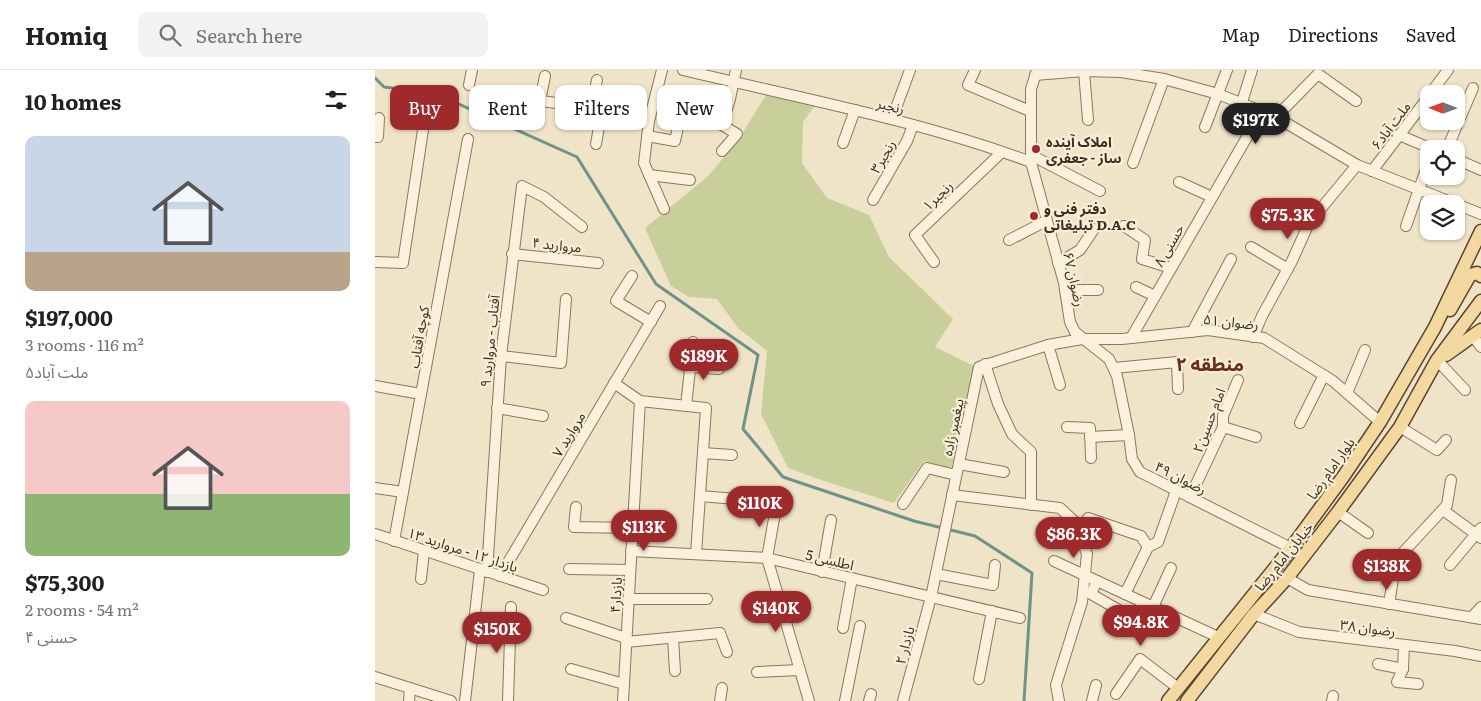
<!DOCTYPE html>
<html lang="en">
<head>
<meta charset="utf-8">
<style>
	body { margin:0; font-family:Literata,"Noto Sans Arabic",serif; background:#f2f2f2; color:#202124; height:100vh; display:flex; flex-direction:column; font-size:19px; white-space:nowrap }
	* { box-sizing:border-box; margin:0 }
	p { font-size:16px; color:#757577 }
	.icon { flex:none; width:28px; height:28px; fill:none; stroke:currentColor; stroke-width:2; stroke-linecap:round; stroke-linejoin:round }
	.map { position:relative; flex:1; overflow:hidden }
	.panel { display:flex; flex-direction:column; background:#fff; width:375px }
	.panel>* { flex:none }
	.guide { position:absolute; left:15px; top:15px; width:475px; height:45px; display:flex; gap:10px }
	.needle { width:32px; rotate:271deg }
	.controls { position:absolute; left:1045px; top:15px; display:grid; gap:10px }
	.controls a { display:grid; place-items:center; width:45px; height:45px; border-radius:10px; background:#fff; box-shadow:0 1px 4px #0004; font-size:25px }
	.price { position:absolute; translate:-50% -42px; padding:0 11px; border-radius:18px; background:#9e2a2b; color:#fff; font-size:16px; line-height:32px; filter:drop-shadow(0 1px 2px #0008) }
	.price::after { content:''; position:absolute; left:50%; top:30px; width:15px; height:11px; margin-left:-8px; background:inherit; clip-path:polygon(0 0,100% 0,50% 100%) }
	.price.current { background:#222; color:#fff }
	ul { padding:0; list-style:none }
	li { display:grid; align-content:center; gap:10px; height:265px; padding:0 25px }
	li span { display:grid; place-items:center; height:155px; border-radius:10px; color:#555 }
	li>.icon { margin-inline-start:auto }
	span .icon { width:90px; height:90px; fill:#fffc; stroke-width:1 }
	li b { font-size:21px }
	h2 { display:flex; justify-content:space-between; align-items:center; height:60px; padding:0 25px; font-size:21px }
	.pill { padding:0 18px; border-radius:10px; background:#fff; box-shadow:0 1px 4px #0004; font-size:18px; line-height:45px }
	.pill.current { background:#9e2a2b; color:#fff }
	header { display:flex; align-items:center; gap:30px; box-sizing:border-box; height:70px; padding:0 25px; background:#fff; border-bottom:1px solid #e0e0e0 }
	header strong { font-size:24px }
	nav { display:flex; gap:28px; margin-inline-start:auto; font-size:18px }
	.search { width:350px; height:45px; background:#f2f2f2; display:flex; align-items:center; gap:12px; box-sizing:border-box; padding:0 18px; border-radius:10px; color:#757577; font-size:19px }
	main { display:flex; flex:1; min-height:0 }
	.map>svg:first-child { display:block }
	.green { fill:#c9cf9b }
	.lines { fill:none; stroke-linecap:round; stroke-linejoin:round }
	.stream { stroke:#6f938a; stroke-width:3 }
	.minor-casing { stroke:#8d765c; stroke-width:12 }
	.major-casing { stroke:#5b4430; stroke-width:15 }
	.minor { stroke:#faf1dc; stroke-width:10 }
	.major { stroke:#f3d9a0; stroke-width:12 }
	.poi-dot { fill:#9e2a2b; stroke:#f7eed8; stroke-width:2 }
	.labels { text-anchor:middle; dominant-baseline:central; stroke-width:4.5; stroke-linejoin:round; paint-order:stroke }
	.street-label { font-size:14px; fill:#3d2e20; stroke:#f7eed8 }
	.poi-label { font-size:14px; font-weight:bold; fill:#3d2e20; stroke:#f7eed8; text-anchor:start }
	.district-label { font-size:19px; font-weight:bold; fill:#6b2e1e; stroke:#f7eed8 }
</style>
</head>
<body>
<header>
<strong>Homiq</strong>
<div class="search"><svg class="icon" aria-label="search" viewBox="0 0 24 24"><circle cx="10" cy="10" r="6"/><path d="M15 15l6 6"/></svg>Search here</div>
<nav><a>Map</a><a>Directions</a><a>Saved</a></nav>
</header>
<main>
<section class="panel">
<h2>10 homes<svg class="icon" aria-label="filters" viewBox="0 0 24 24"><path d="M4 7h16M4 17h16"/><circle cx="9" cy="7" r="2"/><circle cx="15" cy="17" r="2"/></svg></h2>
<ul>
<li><span style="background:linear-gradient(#c9d6e8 75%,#b9a48a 0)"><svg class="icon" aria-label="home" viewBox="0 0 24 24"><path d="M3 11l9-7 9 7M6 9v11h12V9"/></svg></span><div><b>$197,000</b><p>3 rooms · 116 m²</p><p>ملت آباد۵</p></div></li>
<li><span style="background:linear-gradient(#f6c9c9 60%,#8fb573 0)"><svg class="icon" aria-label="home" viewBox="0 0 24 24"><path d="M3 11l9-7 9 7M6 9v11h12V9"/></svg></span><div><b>$75,300</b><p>2 rooms · 54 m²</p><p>حسنی ۴</p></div></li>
</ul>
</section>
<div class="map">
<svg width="1106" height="631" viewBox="0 0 1106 631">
	<rect width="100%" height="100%" fill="#f0e4c8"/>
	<path class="green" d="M396,17l49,12 -17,23 -1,41 25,35 42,17 20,42 64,62 -18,28 39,19 -23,103 -27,-8 -30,42 -70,-22 -36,-13 -27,-54 6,-63 -29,-23 -21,-29 -28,-2 -18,-11 -26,-58 62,-51 30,-35z"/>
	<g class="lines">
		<path class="stream" d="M0,8l9,9 50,6 143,64 79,127 102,71 -15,74 40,48 131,44 61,15 57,37 -8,128"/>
		<g class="minor-casing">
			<g id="minor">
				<path d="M287,0l-13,51 -5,42 20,46"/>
				<path d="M308,0c116,28 235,50 348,92"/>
				<path d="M600,0l-7,15 62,26"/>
				<path d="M662,0l-6,19v73l33,121 6,39 5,10 34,27 8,17 12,59 3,24 8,13 151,76"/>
				<path d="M709,1l4,49"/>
				<path d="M660,5l49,-4 37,1 43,7 54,15 58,23 81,48 99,39"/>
				<path d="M94,15l3,-15"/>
				<path d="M1055,24l18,-24"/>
				<path d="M123,25l152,21"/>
				<path d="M165,31l5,-25"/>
				<path d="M867,32l10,-32"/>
				<path d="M216,38l6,-28"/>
				<path d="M901,47l42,-43 38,27"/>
				<path d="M517,49l18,-49"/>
				<path d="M830,57l22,-57"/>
				<path d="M1024,65l33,14"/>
				<path d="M272,66l28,5 5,-23"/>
				<path d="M0,67h3l1,-19"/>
				<path d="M468,73l12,-33"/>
				<path d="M221,74l6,-34"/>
				<path d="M1072,79l26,-61"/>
				<path d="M347,81l15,-17 -15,-9 8,-26 6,-29"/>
				<path d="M656,85l69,36"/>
				<path d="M1081,89l25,11"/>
				<path d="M758,93l31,-84"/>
				<path d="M997,101l57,-75"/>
				<path d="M274,105l41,5"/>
				<path d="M804,112l33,15"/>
				<path d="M498,130l34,-59 6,-16"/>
				<path d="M1081,134l25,10"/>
				<path d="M908,140l26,13"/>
				<path d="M749,156l21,14 -3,19 29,9"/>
				<path d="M1031,156l23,-65"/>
				<path d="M634,170l37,-19"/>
				<path d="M876,177l37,22"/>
				<path d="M137,184l86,9"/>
				<path d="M0,192l28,1 23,-153"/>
				<path d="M559,192l-19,-27 87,-83"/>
				<path d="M683,193l22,-13 14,-21"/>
				<path d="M257,206l-16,25 35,21"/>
				<path d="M761,217l19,9"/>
				<path d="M690,220h33"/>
				<path d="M817,262l39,-73"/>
				<path d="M1098,266l8,11"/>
				<path d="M878,267l9,-21 30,-55 17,-38 48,-58"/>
				<path d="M756,268l131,-227"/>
				<path d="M673,275l12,40"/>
				<path d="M126,286l60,7 5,-64"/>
				<path d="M1062,290l28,30"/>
				<path d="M610,294l13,40 14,30 19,18v53"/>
				<path d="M316,297l28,2"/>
				<path d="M739,298l63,-6 1,27"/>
				<path d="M239,313l26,18 66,7 -10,146"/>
				<path d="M0,316l46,8"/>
				<path d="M972,323l18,-43"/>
				<path d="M311,336l7,-64"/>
				<path d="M122,338l46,8"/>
				<path d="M925,353l24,-48"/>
				<path d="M692,357l23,1 1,30"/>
				<path d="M848,357l33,10"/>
				<path d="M1025,357l37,23 9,-10"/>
				<path d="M715,367l39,-2"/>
				<path d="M328,383l29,2"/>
				<path d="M584,394l45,8"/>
				<path d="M0,418l28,4"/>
				<path d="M577,425l108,13 16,15 11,31 -5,48 -26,83 3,16"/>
				<path d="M325,426l36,3"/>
				<path d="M815,427l33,-70v-11l15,-36"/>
				<path d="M402,432l-10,56 42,143"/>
				<path d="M528,434l24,-36 29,7"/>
				<path d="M201,437l-2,20 59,1"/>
				<path d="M1068,440l38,28"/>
				<path d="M963,442l30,21"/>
				<path d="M713,448l53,18 7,11"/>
				<path d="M0,464l168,56"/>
				<path d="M19,471l74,-402"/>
				<path d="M256,481l136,7 253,60"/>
				<path d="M679,491l164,76"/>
				<path d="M1075,495l31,-37"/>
				<path d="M194,499l61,1"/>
				<path d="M112,502l14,-216 21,-170 22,11 38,30"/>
				<path d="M447,502l9,-52"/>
				<path d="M561,504l57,11 2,-20"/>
				<path d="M125,506l160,-270"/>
				<path d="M912,508l21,12 173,29"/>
				<path d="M46,509l3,-28"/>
				<path d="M722,511l-6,13 40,23"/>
				<path d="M750,524l23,-47 10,-5 18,-51"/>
				<path d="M253,529h79"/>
				<path d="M1014,534l7,-44 51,-55 4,-25"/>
				<path d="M778,537l18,-39"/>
				<path d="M879,544l45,18 156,19 26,5"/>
				<path d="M1097,547l9,-10"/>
				<path d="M191,548l60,20"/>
				<path d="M468,558l9,-50"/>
				<path d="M298,568l2,33"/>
				<path d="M251,572l94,-9 7,19"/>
				<path d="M1003,594l25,5 -6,13 21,2"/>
				<path d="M196,599l53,15"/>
				<path d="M1028,599l1,-24"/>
				<path d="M382,602l43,-2"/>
				<path d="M0,607l76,24"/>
				<path d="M604,609l13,-68"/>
				<path d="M741,624l24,-35 38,29"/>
				<path d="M34,631l1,-13"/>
				<path d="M90,631l15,-131"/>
				<path d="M133,631l3,-94"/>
				<path d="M248,631l17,-300"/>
				<path d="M345,631l2,-13"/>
				<path d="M470,631l15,-75"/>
				<path d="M494,631l2,-7"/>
				<path d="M528,631l28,-104 48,-230 69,-22 34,-6h40l86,-9 56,8 69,43 47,41"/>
				<path d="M717,631l4,-16"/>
				<path d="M957,631l1,-5"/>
			</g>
		</g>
		<g class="major-casing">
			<g id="major">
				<path d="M1075,240l20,-35 7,-2 4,3"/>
				<path d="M1071,285l35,-25"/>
				<path d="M793,631l123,-153 52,-71 37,-55 55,-95 46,-96"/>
				<path d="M812,631l67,-87 33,-36 51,-66 62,-85 37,-67 44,-59"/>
			</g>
		</g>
		<use href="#minor" class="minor"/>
		<use href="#major" class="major"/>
	</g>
	<g class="poi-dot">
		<circle cx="661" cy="79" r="5"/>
		<circle cx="659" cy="146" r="5"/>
	</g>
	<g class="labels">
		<g class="street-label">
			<text transform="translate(516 35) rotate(14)">رنجبر</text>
			<text transform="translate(1015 55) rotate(-53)">ملت آباد۶</text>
			<text transform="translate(507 86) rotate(-60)">رنجبر۳</text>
			<text transform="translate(562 125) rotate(-44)">رنجبر۱</text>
			<text transform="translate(182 174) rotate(6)">مروارید ۴</text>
			<text transform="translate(793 175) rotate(-60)">حسنی ۸</text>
			<text transform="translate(700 209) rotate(77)">رضوان ۶۷</text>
			<text transform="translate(856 251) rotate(6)">رضوان ۵۱</text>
			<text transform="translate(43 267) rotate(-80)">کوچه آفتاب</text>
			<text transform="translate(114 271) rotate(-84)">آفتاب - مروارید ۹</text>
			<text transform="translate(833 350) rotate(-69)">امام حسین۲</text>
			<text transform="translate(577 357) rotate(-78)">پیغمبر زاده</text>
			<text transform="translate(193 364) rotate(-59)">مروارید ۷</text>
			<text transform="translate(955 398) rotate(-55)">بلوار امام رضا</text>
			<text transform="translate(806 407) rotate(27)">رضوان ۴۹</text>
			<text transform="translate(88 479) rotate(18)">بازدار ۱۲ - مروارید ۱۳</text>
			<text transform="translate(908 486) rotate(-51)">خیابان امام رضا</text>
			<text transform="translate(455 489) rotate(13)">اطلسی 5</text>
			<text transform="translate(240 525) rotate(-87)">بازدار۴</text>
			<text transform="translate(993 557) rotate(7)">رضوان ۳۸</text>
			<text transform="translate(529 575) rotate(-75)">بازدار ۲</text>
		</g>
		<g class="poi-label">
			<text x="671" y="71">املاک آینده<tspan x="671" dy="16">ساز - جعفری</tspan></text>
			<text x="669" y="138">دفتر فنی و<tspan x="669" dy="16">تبلیغاتی D.A.C</tspan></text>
		</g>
		<g class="district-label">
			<text x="835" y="293">منطقه ۲</text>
		</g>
	</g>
</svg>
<div class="controls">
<a><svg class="needle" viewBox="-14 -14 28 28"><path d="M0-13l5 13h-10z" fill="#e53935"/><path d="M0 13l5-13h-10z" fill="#757577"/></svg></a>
<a><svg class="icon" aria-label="locate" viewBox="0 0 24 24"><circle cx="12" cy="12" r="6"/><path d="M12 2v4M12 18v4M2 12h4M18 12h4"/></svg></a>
<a><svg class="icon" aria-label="layers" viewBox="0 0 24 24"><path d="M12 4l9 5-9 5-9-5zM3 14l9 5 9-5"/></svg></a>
</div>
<b class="price current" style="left:881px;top:75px">$197K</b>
<b class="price" style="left:913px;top:170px">$75.3K</b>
<b class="price" style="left:329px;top:311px">$189K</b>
<b class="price" style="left:385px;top:458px">$110K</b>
<b class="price" style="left:269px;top:482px">$113K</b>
<b class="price" style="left:699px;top:489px">$86.3K</b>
<b class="price" style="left:1012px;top:521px">$138K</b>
<b class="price" style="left:401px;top:563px">$140K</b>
<b class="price" style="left:766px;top:577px">$94.8K</b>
<b class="price" style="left:122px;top:584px">$150K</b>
<div class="guide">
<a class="pill current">Buy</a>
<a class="pill">Rent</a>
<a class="pill">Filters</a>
<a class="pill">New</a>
</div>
</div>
</main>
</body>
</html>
